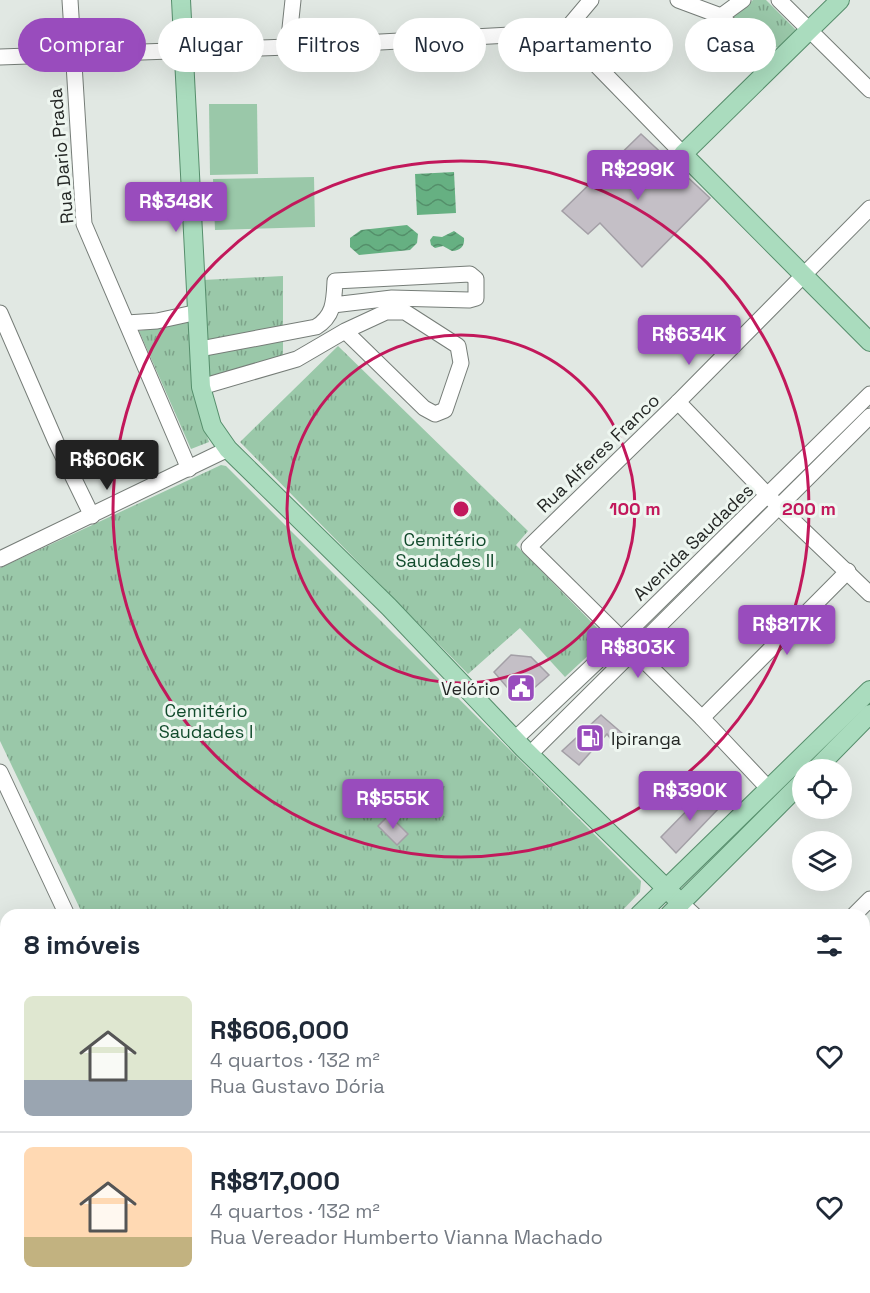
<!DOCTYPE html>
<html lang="pt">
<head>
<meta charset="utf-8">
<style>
	body { margin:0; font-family:"Space Grotesk",sans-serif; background:#f6f6f7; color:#1f2937; height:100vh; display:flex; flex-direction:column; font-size:22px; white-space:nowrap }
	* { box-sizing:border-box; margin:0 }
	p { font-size:20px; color:#747a83 }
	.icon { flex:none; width:33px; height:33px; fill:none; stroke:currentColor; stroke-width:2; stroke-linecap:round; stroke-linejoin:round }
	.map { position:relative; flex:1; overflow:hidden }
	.sheet { position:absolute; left:0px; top:909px; width:870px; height:384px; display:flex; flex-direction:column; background:#fff; border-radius:18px 18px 0 0; box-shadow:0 6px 24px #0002 }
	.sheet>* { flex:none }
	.hud { position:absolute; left:18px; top:18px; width:834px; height:54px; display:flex; gap:12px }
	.fabs { position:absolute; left:792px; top:759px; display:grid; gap:12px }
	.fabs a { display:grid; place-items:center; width:60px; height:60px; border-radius:50%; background:#fff; box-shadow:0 6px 24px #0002; font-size:30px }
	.price { position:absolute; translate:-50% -51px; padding:0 14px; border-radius:6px; background:#994cbd; color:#fff; font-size:20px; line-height:39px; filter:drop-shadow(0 2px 3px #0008) }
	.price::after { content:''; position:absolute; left:50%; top:36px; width:18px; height:14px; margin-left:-9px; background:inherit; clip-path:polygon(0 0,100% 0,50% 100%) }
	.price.active { background:#222; color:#fff }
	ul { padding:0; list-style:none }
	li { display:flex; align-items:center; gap:18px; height:150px; padding:0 24px }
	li+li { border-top:2px solid #e0e1e3 }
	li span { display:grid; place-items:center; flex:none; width:168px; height:120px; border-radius:9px; color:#555 }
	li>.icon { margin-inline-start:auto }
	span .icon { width:72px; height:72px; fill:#fffc; stroke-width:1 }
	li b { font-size:26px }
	h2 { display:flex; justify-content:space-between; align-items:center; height:72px; padding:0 24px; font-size:26px }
	.tag { padding:0 21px; border-radius:27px; background:#fff; box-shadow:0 6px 24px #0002; font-size:21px; line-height:54px }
	.tag.active { background:#994cbd; color:#fff }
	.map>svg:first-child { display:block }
	.built { fill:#d0dfd5 }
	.grass { fill:#9ac8a9 }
	.park { fill:url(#park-tufts) }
	.water { fill:url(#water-waves) }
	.building { fill:#c4bfc6; stroke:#a39fa6; stroke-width:1.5 }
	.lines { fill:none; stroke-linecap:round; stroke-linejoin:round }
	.minor-casing { stroke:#767d78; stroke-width:17 }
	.major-casing { stroke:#568e6c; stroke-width:20 }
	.minor { stroke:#fff; stroke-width:15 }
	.major { stroke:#aadcbe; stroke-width:18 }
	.ring { fill:none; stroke:#c2185b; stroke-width:3 }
	.labels { text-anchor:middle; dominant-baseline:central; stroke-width:6; stroke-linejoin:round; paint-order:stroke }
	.street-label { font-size:18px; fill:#242725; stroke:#eef6f0 }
	.park-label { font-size:18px; fill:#114b2c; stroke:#eef6f0 }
	.poi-label { font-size:18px; fill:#242725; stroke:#eef6f0; text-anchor:end }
	.centre { fill:#c2185b; stroke:#eef6f0; stroke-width:3 }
	.ring-label { font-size:18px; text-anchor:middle; font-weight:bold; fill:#c2185b; stroke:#eef6f0; stroke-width:6; stroke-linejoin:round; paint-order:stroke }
</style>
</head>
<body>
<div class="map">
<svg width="870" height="1293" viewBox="0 0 870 1293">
	<defs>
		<pattern id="park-tufts" width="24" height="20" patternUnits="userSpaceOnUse" patternTransform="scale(1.5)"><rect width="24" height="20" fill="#9ac8a9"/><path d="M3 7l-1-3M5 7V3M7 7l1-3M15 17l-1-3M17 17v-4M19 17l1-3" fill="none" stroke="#7da289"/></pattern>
		<pattern id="water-waves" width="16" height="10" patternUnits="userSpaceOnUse" patternTransform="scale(1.5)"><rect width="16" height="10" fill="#66b082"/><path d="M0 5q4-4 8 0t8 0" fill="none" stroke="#548f6a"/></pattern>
	</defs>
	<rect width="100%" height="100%" fill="#e1e8e3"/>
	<path class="built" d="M864,944l6,6v122l-6,-5z"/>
	<g class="grass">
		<path d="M209,104h48l1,70 -48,1z"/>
		<path d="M314,177l1,50 -100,3 -2,-51z"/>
	</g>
	<g class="park">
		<path d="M753,0h13l34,34 -15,13 -26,1 -28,-30z"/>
		<path d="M283,276v80l-76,21 -4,-97z"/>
		<path d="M190,322l4,74 15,46 -18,7 -52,-118z"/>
		<path d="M338,346l190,185 -12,14 91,93 -42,39 -45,-49 -52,46 -228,-232z"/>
		<path d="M221,465l5,1 415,415 -1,11 -22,23h-535l-83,-174v-173z"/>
		<path d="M864,1108l6,6v142l-6,-2z"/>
	</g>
	<g class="water">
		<path d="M454,172l2,41 -39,2 -2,-41z"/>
		<path d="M407,225l11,9 -1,9 -7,7 -51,5 -9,-8v-9l11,-8z"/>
		<path d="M454,231l10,7c1,8 -4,13 -12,13l-9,-5 -8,2 -4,-3 -1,-5 3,-4 9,1z"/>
	</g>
	<g class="building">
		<path d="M641,134l69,64 -68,69 -42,-44 -12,11 -26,-23z"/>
		<path d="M511,655l20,2 18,18 -30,26 -25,-29z"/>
		<path d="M601,715l22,19 -9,9 -7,-9 -28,31 -17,-14z"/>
		<path d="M705,792l15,15 -44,46 -15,-16z"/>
		<path d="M389,815l19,19 -11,11 -19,-19z"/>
	</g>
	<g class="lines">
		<g class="minor-casing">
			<g id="minor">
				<path d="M70,0l14,224 105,245"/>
				<path d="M678,0l43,16 50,52"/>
				<path d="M779,0l91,90"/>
				<path d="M721,16l22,-16"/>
				<path d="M564,32l119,122"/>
				<path d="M288,47l5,-47"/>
				<path d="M0,57l288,-10 276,-15 27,-32"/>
				<path d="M0,313l56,129 36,74"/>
				<path d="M127,323l30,-2 41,-9"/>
				<path d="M200,349l116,-22c18,-11 18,-26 19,-46l135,-7 6,5v19l-7,2 -77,-2 -59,7"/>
				<path d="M201,387l96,-28 48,-28 41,-19h19l53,34 3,17 -16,47 -10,4 -11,-6 -79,-77"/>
				<path d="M678,402l102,106 90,86"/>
				<path d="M0,559l228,-110"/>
				<path d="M702,718l146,-147"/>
				<path d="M515,739l106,-100 249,-245"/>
				<path d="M530,754l340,-338"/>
				<path d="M0,772l67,143"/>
				<path d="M769,789l-67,-71 -173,-171 149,-145 192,-194"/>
				<path d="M681,903l13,12"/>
				<path d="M854,915l16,-16"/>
				<path d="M0,1031l6,13"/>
				<path d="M864,1087l6,6"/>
				<path d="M0,1125l6,7"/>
				<path d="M83,1293l12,-6"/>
				<path d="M691,1293l3,-6"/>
			</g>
		</g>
		<g class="major-casing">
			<g id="major">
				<path d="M181,0l20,387 11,39 16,23 161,158 134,141 158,155"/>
				<path d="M840,0l-157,154 187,188"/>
				<path d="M815,770l55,-56"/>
				<path d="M639,915l231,-225"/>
				<path d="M669,915l133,-133"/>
				<path d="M227,1293l2,-6"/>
				<path d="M262,1293l6,-6"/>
			</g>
		</g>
		<use href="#minor" class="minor"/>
		<use href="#major" class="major"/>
	</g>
	<g class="ring">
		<circle cx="461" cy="509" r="174"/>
		<circle cx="461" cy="509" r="348"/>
	</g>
	<defs>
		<g id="civic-square" transform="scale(1.5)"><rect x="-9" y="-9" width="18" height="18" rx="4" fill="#994cbd" stroke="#eef6f0"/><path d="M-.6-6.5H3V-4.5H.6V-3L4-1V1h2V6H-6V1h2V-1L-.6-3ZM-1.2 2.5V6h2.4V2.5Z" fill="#fff"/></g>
		<g id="fuel-square" transform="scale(1.5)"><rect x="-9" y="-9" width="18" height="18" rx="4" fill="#994cbd" stroke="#eef6f0"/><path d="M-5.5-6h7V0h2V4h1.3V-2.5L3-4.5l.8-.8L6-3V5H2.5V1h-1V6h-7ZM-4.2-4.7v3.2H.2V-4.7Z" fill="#fff"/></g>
	</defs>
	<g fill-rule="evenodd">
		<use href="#civic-square" x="521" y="688"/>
		<use href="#fuel-square" x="590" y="738"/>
	</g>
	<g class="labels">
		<g class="street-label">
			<text transform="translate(61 156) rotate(-95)">Rua Dario Prada</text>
			<text transform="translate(598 453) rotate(-44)">Rua Alferes Franco</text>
			<text transform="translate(693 542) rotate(-44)">Avenida Saudades</text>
		</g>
		<g class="park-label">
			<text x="445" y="539">Cemitério<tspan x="445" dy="21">Saudades II</tspan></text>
			<text x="206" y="710">Cemitério<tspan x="206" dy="21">Saudades I</tspan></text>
		</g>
		<g class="poi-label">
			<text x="500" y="688">Velório</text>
			<text x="611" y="738" text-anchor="start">Ipiranga</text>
		</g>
	</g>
	<circle cx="461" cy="509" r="9" class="centre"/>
	<g class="ring-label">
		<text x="635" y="515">100 m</text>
		<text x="809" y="515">200 m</text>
	</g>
</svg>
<div class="fabs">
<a><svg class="icon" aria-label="locate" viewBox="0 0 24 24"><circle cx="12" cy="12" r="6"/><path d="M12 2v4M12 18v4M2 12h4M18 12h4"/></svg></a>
<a><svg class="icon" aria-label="layers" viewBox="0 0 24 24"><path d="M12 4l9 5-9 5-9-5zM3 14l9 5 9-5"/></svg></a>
</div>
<b class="price" style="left:638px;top:201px">R$299K</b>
<b class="price" style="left:176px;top:233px">R$348K</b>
<b class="price" style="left:689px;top:366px">R$634K</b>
<b class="price active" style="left:107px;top:491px">R$606K</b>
<b class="price" style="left:787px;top:656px">R$817K</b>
<b class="price" style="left:638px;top:679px">R$803K</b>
<b class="price" style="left:690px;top:822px">R$390K</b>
<b class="price" style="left:393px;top:830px">R$555K</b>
<div class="hud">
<a class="tag active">Comprar</a>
<a class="tag">Alugar</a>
<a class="tag">Filtros</a>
<a class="tag">Novo</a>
<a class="tag">Apartamento</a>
<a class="tag">Casa</a>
</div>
<section class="sheet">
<h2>8 imóveis<svg class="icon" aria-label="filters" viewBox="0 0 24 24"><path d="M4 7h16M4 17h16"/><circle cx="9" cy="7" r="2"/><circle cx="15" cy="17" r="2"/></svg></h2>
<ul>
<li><span style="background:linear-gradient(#dfe7d0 70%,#9aa5b1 0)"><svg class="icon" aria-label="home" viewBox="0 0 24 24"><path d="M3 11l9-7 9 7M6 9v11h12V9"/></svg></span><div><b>R$606,000</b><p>4 quartos · 132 m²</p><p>Rua Gustavo Dória</p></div><svg class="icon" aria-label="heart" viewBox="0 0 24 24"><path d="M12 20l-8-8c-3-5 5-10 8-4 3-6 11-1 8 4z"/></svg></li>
<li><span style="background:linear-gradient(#ffd9b3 75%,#c2b280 0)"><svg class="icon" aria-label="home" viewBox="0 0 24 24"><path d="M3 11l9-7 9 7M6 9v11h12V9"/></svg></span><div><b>R$817,000</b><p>4 quartos · 132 m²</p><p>Rua Vereador Humberto Vianna Machado</p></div><svg class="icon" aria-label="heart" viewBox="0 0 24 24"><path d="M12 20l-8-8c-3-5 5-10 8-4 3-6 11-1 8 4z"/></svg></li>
</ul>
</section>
</div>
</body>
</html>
